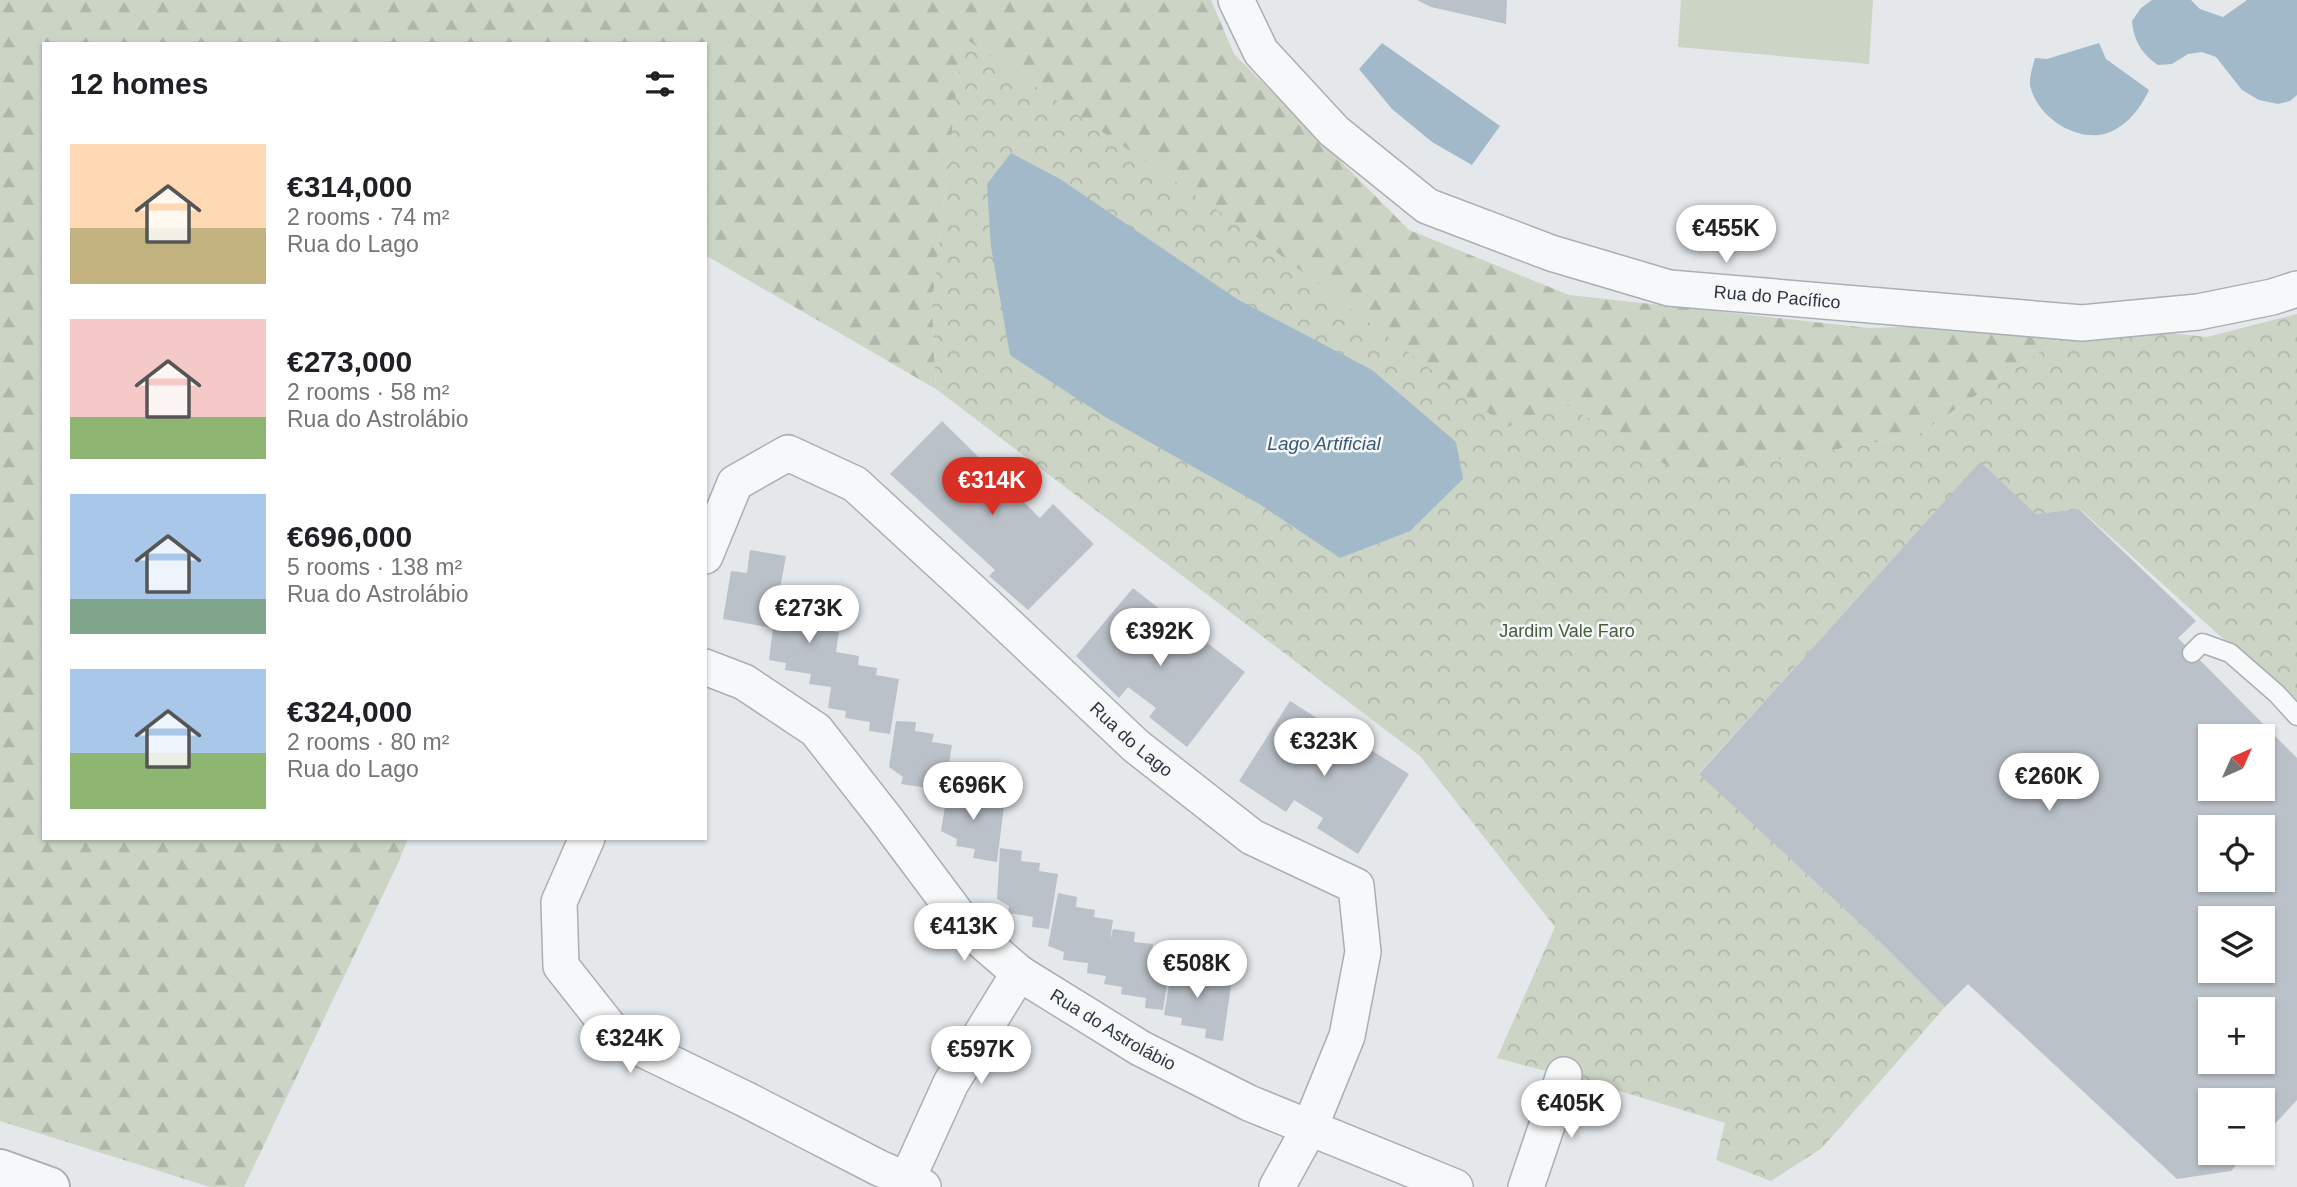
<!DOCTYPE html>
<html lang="en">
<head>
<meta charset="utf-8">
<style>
	body { margin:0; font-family:Arial,sans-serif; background:#f6f6f6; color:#202124; height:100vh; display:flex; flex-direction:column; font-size:26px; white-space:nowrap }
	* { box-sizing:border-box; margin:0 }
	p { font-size:23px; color:#757577 }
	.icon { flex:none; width:38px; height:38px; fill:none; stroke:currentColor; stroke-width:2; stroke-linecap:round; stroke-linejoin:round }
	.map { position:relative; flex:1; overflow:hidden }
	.details { position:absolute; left:42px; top:42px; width:665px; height:798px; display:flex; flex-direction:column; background:#fff; border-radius:0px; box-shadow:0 2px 5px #0004 }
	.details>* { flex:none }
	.needle { width:46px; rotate:45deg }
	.buttons { position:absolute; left:2198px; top:724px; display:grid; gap:14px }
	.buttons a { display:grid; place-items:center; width:77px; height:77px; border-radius:0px; background:#fff; box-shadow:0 2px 5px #0004; font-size:35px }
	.price { position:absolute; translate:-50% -60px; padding:0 16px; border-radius:24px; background:#fff; color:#222; font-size:23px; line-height:46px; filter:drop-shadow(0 2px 4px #0008) }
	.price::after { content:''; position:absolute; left:50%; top:42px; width:21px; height:16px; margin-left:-10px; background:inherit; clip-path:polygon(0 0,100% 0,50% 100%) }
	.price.active { background:#d93025; color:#fff }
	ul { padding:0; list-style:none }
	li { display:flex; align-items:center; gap:21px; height:175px; padding:0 28px }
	li span { display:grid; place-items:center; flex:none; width:196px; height:140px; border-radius:0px; color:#555 }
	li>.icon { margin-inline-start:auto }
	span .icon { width:84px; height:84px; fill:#fffc; stroke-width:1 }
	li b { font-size:30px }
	h2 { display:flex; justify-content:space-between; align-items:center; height:84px; padding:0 28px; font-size:30px }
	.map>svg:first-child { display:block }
	.forest { fill:url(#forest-firs) }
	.park { fill:url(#park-crowns) }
	.garden { fill:#cbd4c5 }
	.water { fill:#a1b9c9 }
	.building { fill:#bbc1c8; fill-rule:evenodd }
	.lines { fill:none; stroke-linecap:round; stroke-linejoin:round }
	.service-casing { stroke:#a9afb5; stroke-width:21 }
	.minor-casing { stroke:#a9afb5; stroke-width:38 }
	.tertiary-casing { stroke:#a9afb5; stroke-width:42 }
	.service { stroke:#f7f8f9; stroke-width:18 }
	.minor { stroke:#f7f8f9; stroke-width:35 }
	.tertiary { stroke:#f7f8f9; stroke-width:38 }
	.labels { text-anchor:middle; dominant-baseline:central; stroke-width:5; stroke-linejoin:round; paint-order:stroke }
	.street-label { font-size:18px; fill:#2c3743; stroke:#f4f6f8 }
	.park-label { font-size:18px; fill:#455e3a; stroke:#f4f6f8 }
	.water-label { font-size:19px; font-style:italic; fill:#385a75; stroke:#f4f6f8 }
</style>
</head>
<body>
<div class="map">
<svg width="2297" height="1187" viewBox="0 0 2297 1187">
	<defs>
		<pattern id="forest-firs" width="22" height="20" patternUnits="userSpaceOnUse" patternTransform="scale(1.75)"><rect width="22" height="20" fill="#cbd4c5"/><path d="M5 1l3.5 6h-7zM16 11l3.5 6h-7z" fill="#aeb7aa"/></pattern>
		<pattern id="park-crowns" width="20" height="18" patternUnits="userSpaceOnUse" patternTransform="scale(1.75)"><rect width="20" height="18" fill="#cbd4c5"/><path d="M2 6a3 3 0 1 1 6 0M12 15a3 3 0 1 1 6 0" fill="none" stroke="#aeb7aa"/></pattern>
	</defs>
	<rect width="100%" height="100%" fill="#e4e8eb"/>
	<path class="forest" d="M0,0h1211l23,54 175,176 160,65 299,33 214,-5 -164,112 -234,41 -116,-70 -61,22 -252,-192 -292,-198 -31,267 4,84 -231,-134v-211h-661v794h364l-9,23 -155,326h-34l-210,-66z"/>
	<path class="park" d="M963,37l292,199 252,191 61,-21 116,70 234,-41 164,-112 125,14 90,-23v392l-217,-197 -44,5 -56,-51 -281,310 182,170 64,64 -123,141 -51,33 -55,-21 9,-37 -122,-37 -106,-28 58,-131 -135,-171 -484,-367 -4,-84z"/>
	<path class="garden" d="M1681,0h192l-4,64 -191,-17z"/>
	<g class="water">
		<path d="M2152,0h39l9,9 23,8 24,-17h50v95l-7,6 -12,3 -19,-4 -17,-10 -26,-33 -14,-5 -14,2 -16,10 -14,1c-17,-12 -24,-24 -26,-44l9,-13z"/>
		<path d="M1382,43l118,83 -28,39 -40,-23 -40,-33 -33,-40z"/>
		<path d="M2099,43l7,16 43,31c-9,20 -27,42 -50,45 -30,3 -63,-21 -69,-50 -1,-8 3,-19 5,-27l12,1z"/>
		<path d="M1011,153l49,26 177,120 135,71 84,72 7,37 -53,52 -70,27 -79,-53 -154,-87 -97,-63 -19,-108 -4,-63z"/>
	</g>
	<g class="building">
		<path d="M1417,0h90l-1,24 -75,-17z"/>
		<path d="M942,421l98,97 13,-14 41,40 -66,66 -39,-34 6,-6 -105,-96z"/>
		<path d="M1980,462l56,52 43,-5 117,112 -18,17 119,120v342l-34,37v-36h-53v52h37l-16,18 -54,8 -209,-195 -23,23 -64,-64 -182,-169zM2210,737h53v52h-53zM2210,828h53v52h-53zM2210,919h53v52h-53zM2210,1010h53v52h-53z"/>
		<path d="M750,550l36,6 -9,49 23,3 -1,10 19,3 -1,7 22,4 -3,20 23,4 -1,9 19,3 -1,7 23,4 -9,55 -21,-3 1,-9 -25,-4 1,-7 -18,-3 3,-21 -22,-3 2,-10 -26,-4 1,-7 -17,-3 4,-32 -50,-9 8,-48 16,2z"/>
		<path d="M1133,588l38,30 -10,13 29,23 12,-15 43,33 -58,75 -38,-30 7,-9 -28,-21 -9,11 -43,-42z"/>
		<path d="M1290,701l41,26 -9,14 31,20 10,-16 46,29 -51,80 -41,-26 6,-10 -29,-18 -8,12 -47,-31z"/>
		<path d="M896,721l20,1 -1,9 19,3 -2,8 20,3 -9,55 -18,-3 2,-9 -26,-4 2,-7 -14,-10z"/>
		<path d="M949,781l15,2 -2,9 25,4v7l17,3 -7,56 -24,-4 2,-9 -19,-3 1,-7 -16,-8z"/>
		<path d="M1000,848l22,3 -1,10 19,2 -1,8 19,3 -9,55 -17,-2 1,-10 -25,-4 1,-7 -12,-7z"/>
		<path d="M1058,893l19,4 -1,10 19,3 -1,7 19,3 -3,21 3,-12 22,3 -1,10 19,2 -1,8 20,3 -9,55 -18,-2 1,-10 -25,-4 1,-7 -18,-3 2,-8 -19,-3 1,-10 -25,-3 1,-8 -16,-6z"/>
		<path d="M1173,959l22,4 -1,9 19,4 -1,7 19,3 -8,55 -18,-3 1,-9 -25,-4 1,-7 -18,-3z"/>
	</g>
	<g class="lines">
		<g class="service-casing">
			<path id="service" d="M2192,653l10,-10 28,10 47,41 20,22"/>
		</g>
		<g class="minor-casing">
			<g id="minor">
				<path id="s1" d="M1236,0l25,52 73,79 93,75 124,47 118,35 413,35 116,-11 74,-15 25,-8"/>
				<path id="s2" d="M705,556l30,-73 53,-30 67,31 124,114 157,148 116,91 104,49 7,66 -16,84 -37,91 -33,60"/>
				<path id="s3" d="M705,667l39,15 72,48 69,88 83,111 51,44 121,75 109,55 206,84"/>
				<path d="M587,838l-28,64 2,64 56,71 128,62 134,69 44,19"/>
				<path d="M907,1180l44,-97 68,-110"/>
				<path d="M1526,1187l38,-112"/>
			</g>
		</g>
		<g class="tertiary-casing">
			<path id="tertiary" d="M0,1169l50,18"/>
		</g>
		<use href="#service" class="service"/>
		<use href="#minor" class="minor"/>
		<use href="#tertiary" class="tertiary"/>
	</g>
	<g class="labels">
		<g class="street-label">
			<text stroke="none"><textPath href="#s1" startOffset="649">Rua do Pacífico</textPath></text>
			<text stroke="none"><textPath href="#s2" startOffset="590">Rua do Lago</textPath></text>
			<text stroke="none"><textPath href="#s3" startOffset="556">Rua do Astrolábio</textPath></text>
		</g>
		<g class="park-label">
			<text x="1567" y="631">Jardim Vale Faro</text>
		</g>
		<g class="water-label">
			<text x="1324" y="443">Lago Artificial</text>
		</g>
	</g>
</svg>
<div class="buttons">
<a><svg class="needle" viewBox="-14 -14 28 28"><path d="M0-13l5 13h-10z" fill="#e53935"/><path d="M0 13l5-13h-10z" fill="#757577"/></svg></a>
<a><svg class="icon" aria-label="locate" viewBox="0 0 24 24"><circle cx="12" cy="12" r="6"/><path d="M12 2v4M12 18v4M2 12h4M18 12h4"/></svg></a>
<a><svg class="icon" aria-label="layers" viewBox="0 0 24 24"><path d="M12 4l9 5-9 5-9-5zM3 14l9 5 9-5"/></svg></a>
<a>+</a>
<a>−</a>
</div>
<b class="price" style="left:1726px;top:265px">€455K</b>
<b class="price active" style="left:992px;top:517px">€314K</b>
<b class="price" style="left:809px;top:645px">€273K</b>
<b class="price" style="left:1160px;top:668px">€392K</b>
<b class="price" style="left:1324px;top:778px">€323K</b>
<b class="price" style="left:2049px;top:813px">€260K</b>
<b class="price" style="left:973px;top:822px">€696K</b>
<b class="price" style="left:964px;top:963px">€413K</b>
<b class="price" style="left:1197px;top:1000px">€508K</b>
<b class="price" style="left:630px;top:1075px">€324K</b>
<b class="price" style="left:981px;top:1086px">€597K</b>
<b class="price" style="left:1571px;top:1140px">€405K</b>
<section class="details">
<h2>12 homes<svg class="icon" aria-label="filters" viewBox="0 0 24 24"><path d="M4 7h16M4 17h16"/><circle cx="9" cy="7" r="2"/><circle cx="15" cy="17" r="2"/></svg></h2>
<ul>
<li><span style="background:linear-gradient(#ffd9b3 60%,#c2b280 0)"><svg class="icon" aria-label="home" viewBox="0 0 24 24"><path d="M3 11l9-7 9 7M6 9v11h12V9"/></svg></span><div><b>€314,000</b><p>2 rooms · 74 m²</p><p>Rua do Lago</p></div></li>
<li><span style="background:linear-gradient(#f6c9c9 70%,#8fb573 0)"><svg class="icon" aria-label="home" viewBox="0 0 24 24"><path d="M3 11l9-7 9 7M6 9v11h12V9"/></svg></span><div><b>€273,000</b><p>2 rooms · 58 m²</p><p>Rua do Astrolábio</p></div></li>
<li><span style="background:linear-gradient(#a9c7e8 75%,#7fa58c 0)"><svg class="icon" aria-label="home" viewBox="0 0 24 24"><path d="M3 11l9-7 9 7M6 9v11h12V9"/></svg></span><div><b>€696,000</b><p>5 rooms · 138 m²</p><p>Rua do Astrolábio</p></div></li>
<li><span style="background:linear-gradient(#a9c7e8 60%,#8fb573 0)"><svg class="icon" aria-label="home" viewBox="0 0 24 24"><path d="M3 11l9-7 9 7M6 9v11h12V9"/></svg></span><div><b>€324,000</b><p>2 rooms · 80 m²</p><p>Rua do Lago</p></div></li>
</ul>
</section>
</div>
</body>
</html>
